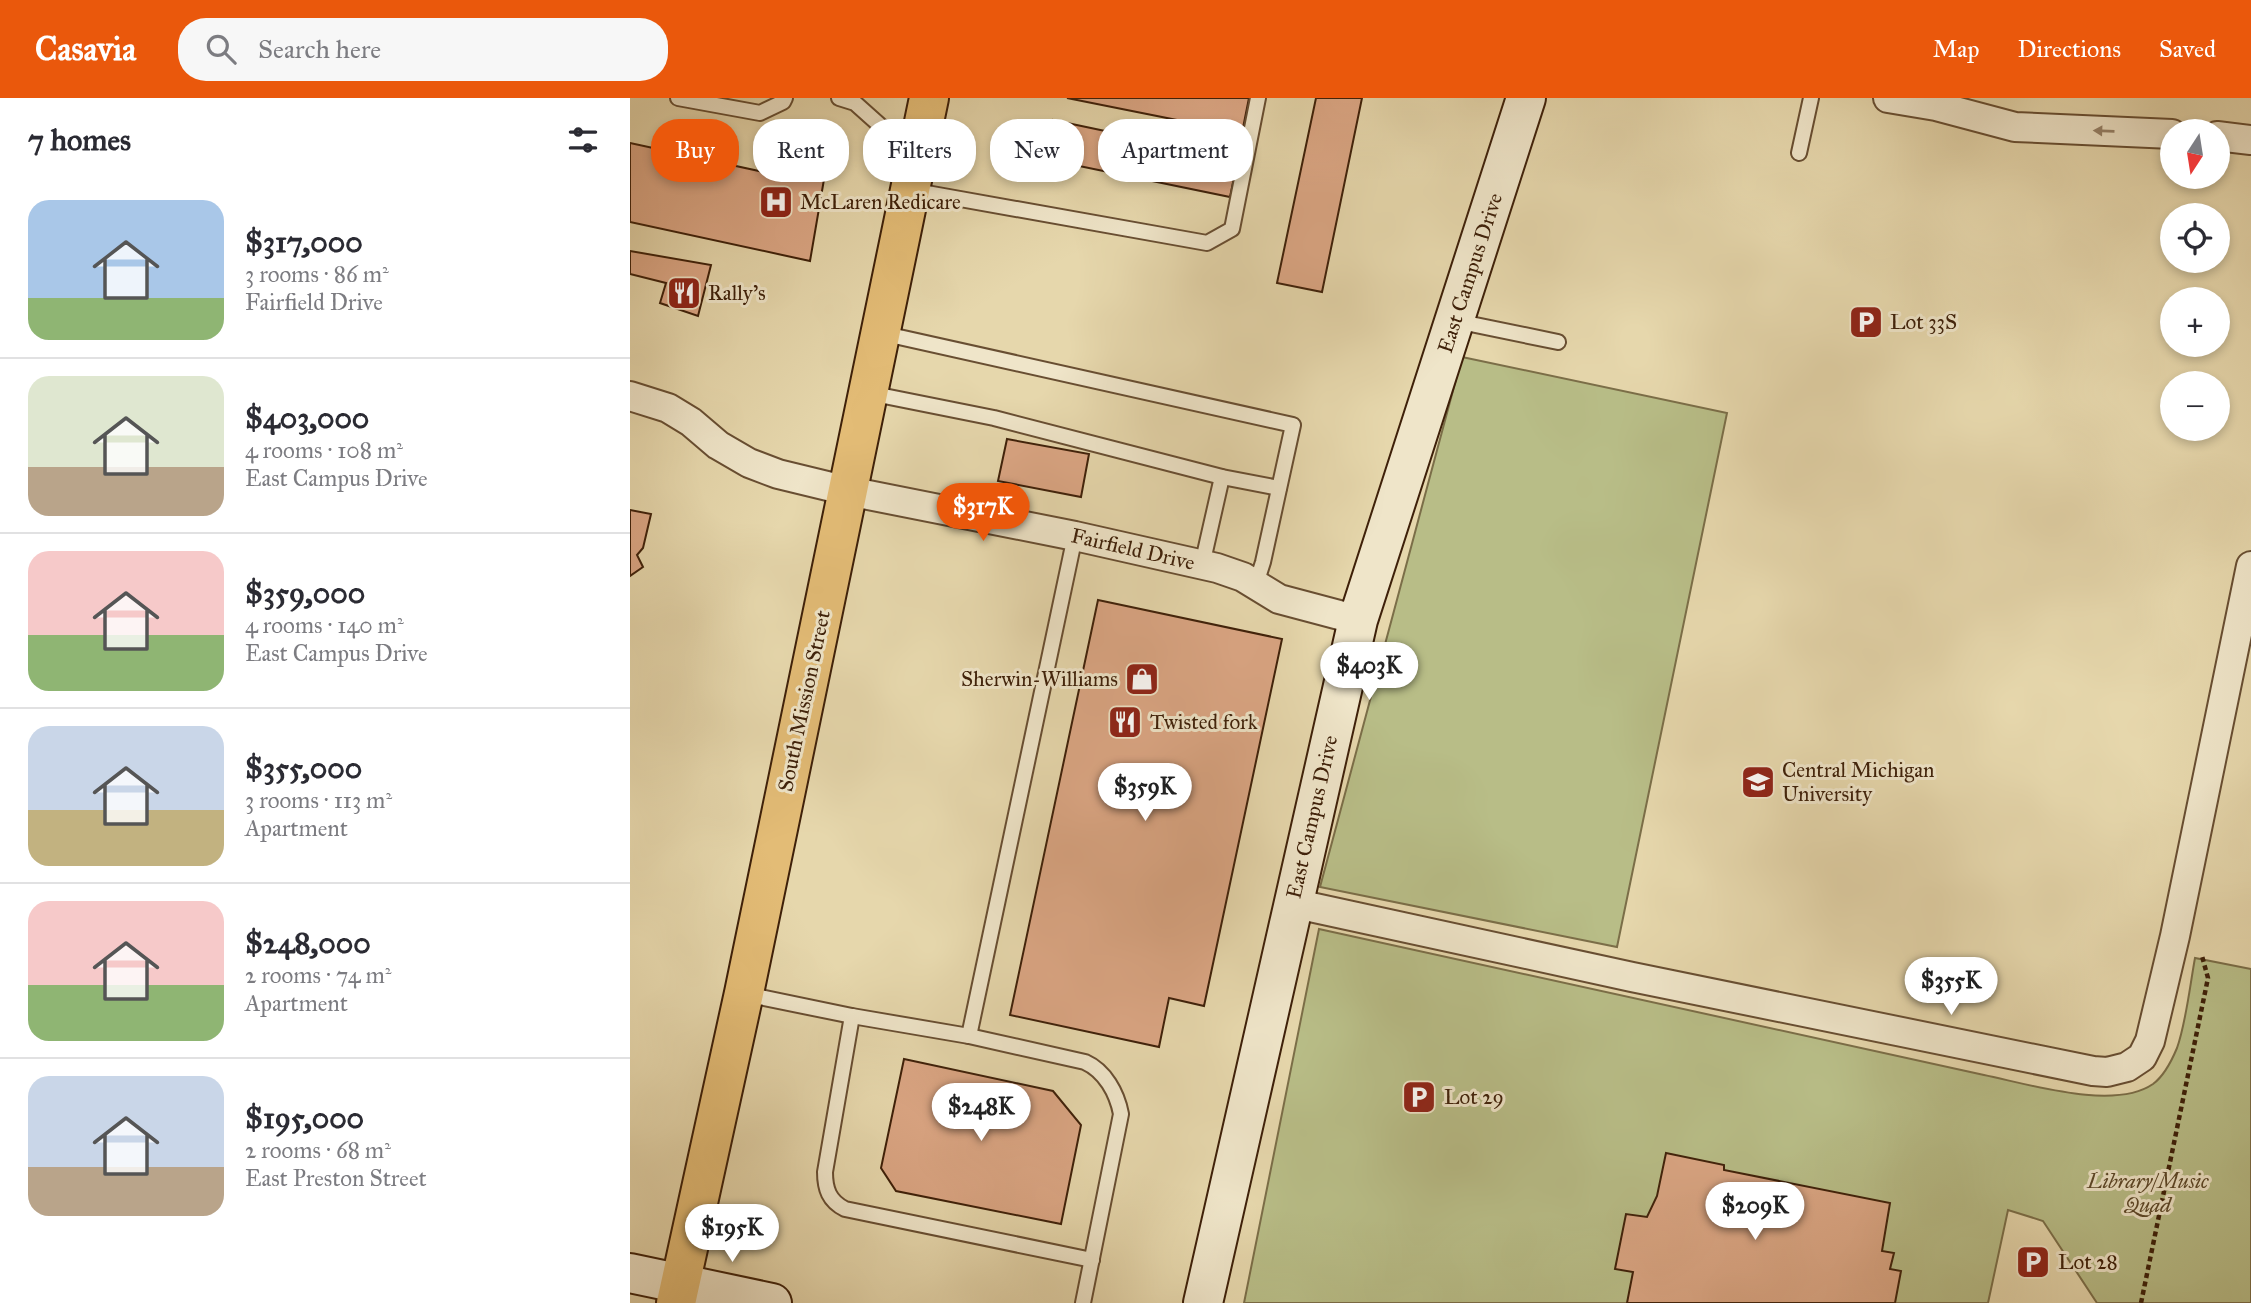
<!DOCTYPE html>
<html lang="en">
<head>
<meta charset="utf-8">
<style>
	body { margin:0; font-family:"IM FELL Great Primer",serif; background:#f7f7f7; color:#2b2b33; height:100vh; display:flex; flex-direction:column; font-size:26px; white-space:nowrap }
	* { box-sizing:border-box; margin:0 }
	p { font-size:23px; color:#7c7c81 }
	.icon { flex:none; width:38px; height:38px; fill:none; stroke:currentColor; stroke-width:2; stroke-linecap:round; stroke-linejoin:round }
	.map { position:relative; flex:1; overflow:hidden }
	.panel { display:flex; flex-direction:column; background:#fff; width:630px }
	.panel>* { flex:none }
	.banner { position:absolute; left:21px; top:21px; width:665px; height:63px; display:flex; gap:14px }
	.needle { width:46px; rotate:192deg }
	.fabs { position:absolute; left:1530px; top:21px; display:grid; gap:14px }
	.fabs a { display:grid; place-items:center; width:70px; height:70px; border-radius:50%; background:#fff; box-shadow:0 4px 10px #0003; font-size:35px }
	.price { position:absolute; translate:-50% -60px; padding:0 16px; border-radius:24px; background:#fff; color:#222; font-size:23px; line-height:46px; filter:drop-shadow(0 2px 4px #0008) }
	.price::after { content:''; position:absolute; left:50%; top:42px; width:21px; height:16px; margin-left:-10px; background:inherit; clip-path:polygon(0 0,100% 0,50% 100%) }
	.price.current { background:#ea580c; color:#fff }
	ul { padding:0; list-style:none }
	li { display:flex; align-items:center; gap:21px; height:175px; padding:0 28px }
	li+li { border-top:2px solid #e1e1e2 }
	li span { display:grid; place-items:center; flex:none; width:196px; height:140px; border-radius:21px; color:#555 }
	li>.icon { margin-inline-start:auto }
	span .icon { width:84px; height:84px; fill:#fffc; stroke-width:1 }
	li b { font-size:30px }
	h2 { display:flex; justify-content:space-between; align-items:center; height:84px; padding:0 28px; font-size:30px }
	.tag { padding:0 24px; border-radius:28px; background:#fff; box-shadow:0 4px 10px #0003; font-size:24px; line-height:63px }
	.tag.current { background:#ea580c; color:#fff }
	header { display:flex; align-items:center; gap:42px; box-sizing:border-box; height:98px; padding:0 35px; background:#ea580c; color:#fff }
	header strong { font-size:33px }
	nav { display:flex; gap:38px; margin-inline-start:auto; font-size:24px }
	.search { width:490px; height:63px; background:#f7f7f7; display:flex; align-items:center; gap:18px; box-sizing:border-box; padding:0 24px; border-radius:28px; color:#7c7c81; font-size:26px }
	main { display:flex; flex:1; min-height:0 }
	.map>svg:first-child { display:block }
	.green { fill:#b8bd87; stroke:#7b6e48; stroke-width:2 }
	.building { fill:#dba684; stroke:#3e2009; stroke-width:2 }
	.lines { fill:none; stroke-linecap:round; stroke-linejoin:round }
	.lane-casing { stroke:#684e32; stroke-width:18 }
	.street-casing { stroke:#684e32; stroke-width:32 }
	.secondary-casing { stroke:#3e2009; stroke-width:42 }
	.primary-casing { stroke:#3e2009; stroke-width:42 }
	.path { stroke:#3e2009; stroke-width:4.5; stroke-dasharray:5 3.5; stroke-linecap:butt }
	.lane { stroke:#efe5c9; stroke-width:14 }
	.street { stroke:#efe5c9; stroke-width:28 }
	.secondary { stroke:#efe5c9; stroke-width:38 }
	.primary { stroke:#e3bc76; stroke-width:38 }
	.oneway { fill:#968269 }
	.labels { text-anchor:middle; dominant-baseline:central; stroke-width:6; stroke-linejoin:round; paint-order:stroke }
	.poi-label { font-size:21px; fill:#3e2009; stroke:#efe5c9; text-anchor:start }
	.street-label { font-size:21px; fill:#3e2009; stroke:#efe5c9 }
	.park-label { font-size:21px; font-style:italic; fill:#5c4728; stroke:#efe5c9 }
</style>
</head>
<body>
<header>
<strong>Casavia</strong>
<div class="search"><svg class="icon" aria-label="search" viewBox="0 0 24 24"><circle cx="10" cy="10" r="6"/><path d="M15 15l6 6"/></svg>Search here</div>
<nav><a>Map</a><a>Directions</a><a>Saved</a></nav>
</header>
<main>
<section class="panel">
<h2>7 homes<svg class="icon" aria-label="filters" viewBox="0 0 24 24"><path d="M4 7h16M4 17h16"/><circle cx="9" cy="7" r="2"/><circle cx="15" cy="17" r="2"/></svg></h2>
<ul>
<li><span style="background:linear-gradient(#a9c7e8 70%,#8fb573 0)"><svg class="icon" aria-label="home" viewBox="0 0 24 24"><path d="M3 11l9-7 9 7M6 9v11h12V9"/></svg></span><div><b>$317,000</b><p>3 rooms · 86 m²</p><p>Fairfield Drive</p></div></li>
<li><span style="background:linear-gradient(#dfe7d0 65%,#b9a48a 0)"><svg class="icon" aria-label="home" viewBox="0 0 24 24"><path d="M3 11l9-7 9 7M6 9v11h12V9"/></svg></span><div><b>$403,000</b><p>4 rooms · 108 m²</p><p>East Campus Drive</p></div></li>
<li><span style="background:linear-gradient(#f6c9c9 60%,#8fb573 0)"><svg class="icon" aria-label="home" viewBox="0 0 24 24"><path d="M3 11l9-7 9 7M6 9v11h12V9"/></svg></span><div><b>$359,000</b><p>4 rooms · 140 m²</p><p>East Campus Drive</p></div></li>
<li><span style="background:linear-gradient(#c9d6e8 60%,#c2b280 0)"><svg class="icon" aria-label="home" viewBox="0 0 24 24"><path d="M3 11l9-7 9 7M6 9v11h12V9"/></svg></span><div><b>$355,000</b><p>3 rooms · 113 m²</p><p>Apartment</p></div></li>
<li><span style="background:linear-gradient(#f6c9c9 60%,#8fb573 0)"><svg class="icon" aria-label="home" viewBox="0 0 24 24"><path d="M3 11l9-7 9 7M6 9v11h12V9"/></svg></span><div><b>$248,000</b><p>2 rooms · 74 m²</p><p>Apartment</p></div></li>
<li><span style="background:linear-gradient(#c9d6e8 65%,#b9a48a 0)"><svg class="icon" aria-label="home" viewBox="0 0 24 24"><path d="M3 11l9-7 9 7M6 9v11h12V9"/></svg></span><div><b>$195,000</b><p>2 rooms · 68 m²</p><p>East Preston Street</p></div></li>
</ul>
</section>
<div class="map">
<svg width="1621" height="1205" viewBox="0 0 1621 1205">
	<rect width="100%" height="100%" fill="#e6d7ac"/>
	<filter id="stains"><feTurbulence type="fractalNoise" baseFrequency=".00286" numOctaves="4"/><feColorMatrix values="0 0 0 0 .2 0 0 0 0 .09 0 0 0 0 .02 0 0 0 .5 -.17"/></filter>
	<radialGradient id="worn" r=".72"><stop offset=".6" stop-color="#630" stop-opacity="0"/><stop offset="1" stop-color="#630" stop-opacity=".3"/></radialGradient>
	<g class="green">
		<path d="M832,259l265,56 -110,534 -297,-60z"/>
		<path d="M689,831l665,146c44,9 130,36 169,9 11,-8 19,-24 24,-36 9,-25 13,-63 18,-90l56,11v334h-154l-54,-82 -35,-11 -20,93h-744z"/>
	</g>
	<g class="building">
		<path d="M437,0h182l-7,35z"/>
		<path d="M686,0h46l-40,194 -45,-9z"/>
		<path d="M423,22l185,39 -8,38 -185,-38z"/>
		<path d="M0,45l129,28 6,-26 63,11 -18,105 -180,-39z"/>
		<path d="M0,153l81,14 -13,51 -38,-13 6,-20 -36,-9z"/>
		<path d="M377,341l82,15 -8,43 -83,-16z"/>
		<path d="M0,412l21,4 -8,34 -6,7 6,12 -13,9z"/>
		<path d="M468,502l184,39 -78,367 -35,-8 -10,49 -149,-32z"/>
		<path d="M274,961l149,32 28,34 -20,99 -165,-33 -15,-23z"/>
		<path d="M1036,1055l58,12v5l166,33 -8,48 12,2 -4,16 11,2 -6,32h-268l6,-31 -18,-3 11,-55 21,3 10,-21z"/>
	</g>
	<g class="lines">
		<g class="lane-casing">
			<g id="lane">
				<path d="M48,0l82,15 23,-11 2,-4"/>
				<path d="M209,0l16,5 57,51"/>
				<path d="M1169,55l12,-55"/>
				<path d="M280,92l297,53 25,-14 26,-131"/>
				<path d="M826,223l102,21"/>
				<path d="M251,235l412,92 -30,137 -7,22"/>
				<path d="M239,295l125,25 228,59 57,11"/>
				<path d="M572,467l20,-88"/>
				<path d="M115,896l107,22 117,20 116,26c20,9 32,31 36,52l-38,189"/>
				<path d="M222,918l-27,156c0,17 4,29 20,37l247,51"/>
				<path d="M339,938l106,-500"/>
			</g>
		</g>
		<g class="street-casing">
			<g id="street">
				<path d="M1258,0l48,8 79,21 157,7"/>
				<path d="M1587,38l34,4"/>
				<path d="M0,298l38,12 23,14 27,23 31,18 29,11 70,17 227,45 142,32 26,9 36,22 79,21"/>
				<path d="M662,805l340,74 461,94 14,1 20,-5 15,-10 8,-16 25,-105 76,-370"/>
			</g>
		</g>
		<g class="secondary-casing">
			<g id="secondary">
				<path d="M0,1175l142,30"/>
				<path d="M573,1205l155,-683 168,-522"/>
			</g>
		</g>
		<g class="primary-casing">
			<path id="primary" d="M46,1205l68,-310 185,-895"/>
		</g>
		<path class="path" d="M1511,1205l67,-325 -6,-22"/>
		<use href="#lane" class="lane"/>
		<use href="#street" class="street"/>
		<use href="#secondary" class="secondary"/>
		<use href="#primary" class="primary"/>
	</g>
	<defs><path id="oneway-solid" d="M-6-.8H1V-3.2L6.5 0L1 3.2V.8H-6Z" transform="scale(1.75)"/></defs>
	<use class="oneway" href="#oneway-solid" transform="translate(1474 33) rotate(-178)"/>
	<defs>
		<g id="hospital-square" transform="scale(1.75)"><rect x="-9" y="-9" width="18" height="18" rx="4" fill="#8f2418" stroke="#efe5c9"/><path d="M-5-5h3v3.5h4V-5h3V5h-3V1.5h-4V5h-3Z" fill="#fff"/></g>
		<g id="restaurant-square" transform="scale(1.75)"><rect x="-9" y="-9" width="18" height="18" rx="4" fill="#8f2418" stroke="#efe5c9"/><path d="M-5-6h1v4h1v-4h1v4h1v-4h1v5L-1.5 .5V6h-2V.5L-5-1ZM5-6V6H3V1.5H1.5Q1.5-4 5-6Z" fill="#fff"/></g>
		<g id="parking-square" transform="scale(1.75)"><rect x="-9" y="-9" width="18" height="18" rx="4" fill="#8f2418" stroke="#efe5c9"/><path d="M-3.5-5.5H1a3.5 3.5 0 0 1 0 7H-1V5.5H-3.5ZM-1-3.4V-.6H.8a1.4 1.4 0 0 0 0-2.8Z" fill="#fff"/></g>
		<g id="shop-square" transform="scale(1.75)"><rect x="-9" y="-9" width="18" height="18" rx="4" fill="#8f2418" stroke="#efe5c9"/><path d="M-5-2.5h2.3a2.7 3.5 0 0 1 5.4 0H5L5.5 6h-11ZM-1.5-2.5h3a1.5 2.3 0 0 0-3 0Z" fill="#fff"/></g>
		<g id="university-square" transform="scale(1.75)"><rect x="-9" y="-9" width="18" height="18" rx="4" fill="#8f2418" stroke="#efe5c9"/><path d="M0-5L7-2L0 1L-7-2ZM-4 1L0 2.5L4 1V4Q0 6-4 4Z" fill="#fff"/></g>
	</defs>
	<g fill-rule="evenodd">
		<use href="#hospital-square" x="146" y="104"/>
		<use href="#restaurant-square" x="54" y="195"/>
		<use href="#parking-square" x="1236" y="224"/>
		<use href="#shop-square" x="512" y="581"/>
		<use href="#restaurant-square" x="495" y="624"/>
		<use href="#university-square" x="1128" y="684"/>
		<use href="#parking-square" x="789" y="999"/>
		<use href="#parking-square" x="1403" y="1164"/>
	</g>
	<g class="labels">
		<g class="poi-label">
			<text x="170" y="104">McLaren Redicare</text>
			<text x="78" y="195">Rally's</text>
			<text x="1260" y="224">Lot 33S</text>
			<text x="488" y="581" text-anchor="end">Sherwin-Williams</text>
			<text x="520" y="624">Twisted fork</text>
			<text x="1152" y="672">Central Michigan<tspan x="1152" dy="24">University</tspan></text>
			<text x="814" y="999">Lot 29</text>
			<text x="1428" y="1164">Lot 28</text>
		</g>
		<g class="street-label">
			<text transform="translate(840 175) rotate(-72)">East Campus Drive</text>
			<text transform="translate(503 451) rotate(13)">Fairfield Drive</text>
			<text transform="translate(174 603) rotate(-78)">South Mission Street</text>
			<text transform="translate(682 719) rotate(-77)">East Campus Drive</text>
		</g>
		<g class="park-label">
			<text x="1518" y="1083">Library/Music<tspan x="1518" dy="24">Quad</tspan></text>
		</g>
	</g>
	<rect width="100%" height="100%" filter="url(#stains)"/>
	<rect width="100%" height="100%" fill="url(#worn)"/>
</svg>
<div class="fabs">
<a><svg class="needle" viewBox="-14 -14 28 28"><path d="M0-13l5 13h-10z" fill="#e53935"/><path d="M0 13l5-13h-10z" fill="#7c7c81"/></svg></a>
<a><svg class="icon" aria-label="locate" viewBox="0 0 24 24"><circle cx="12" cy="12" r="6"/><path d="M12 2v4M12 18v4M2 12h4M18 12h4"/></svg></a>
<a>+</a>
<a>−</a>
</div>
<b class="price current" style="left:353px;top:445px">$317K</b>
<b class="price" style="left:739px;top:604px">$403K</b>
<b class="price" style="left:515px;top:725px">$359K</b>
<b class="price" style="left:1321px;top:919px">$355K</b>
<b class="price" style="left:351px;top:1045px">$248K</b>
<b class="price" style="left:1125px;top:1144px">$209K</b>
<b class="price" style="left:102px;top:1166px">$195K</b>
<div class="banner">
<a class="tag current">Buy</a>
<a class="tag">Rent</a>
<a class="tag">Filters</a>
<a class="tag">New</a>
<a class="tag">Apartment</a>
</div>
</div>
</main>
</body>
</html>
